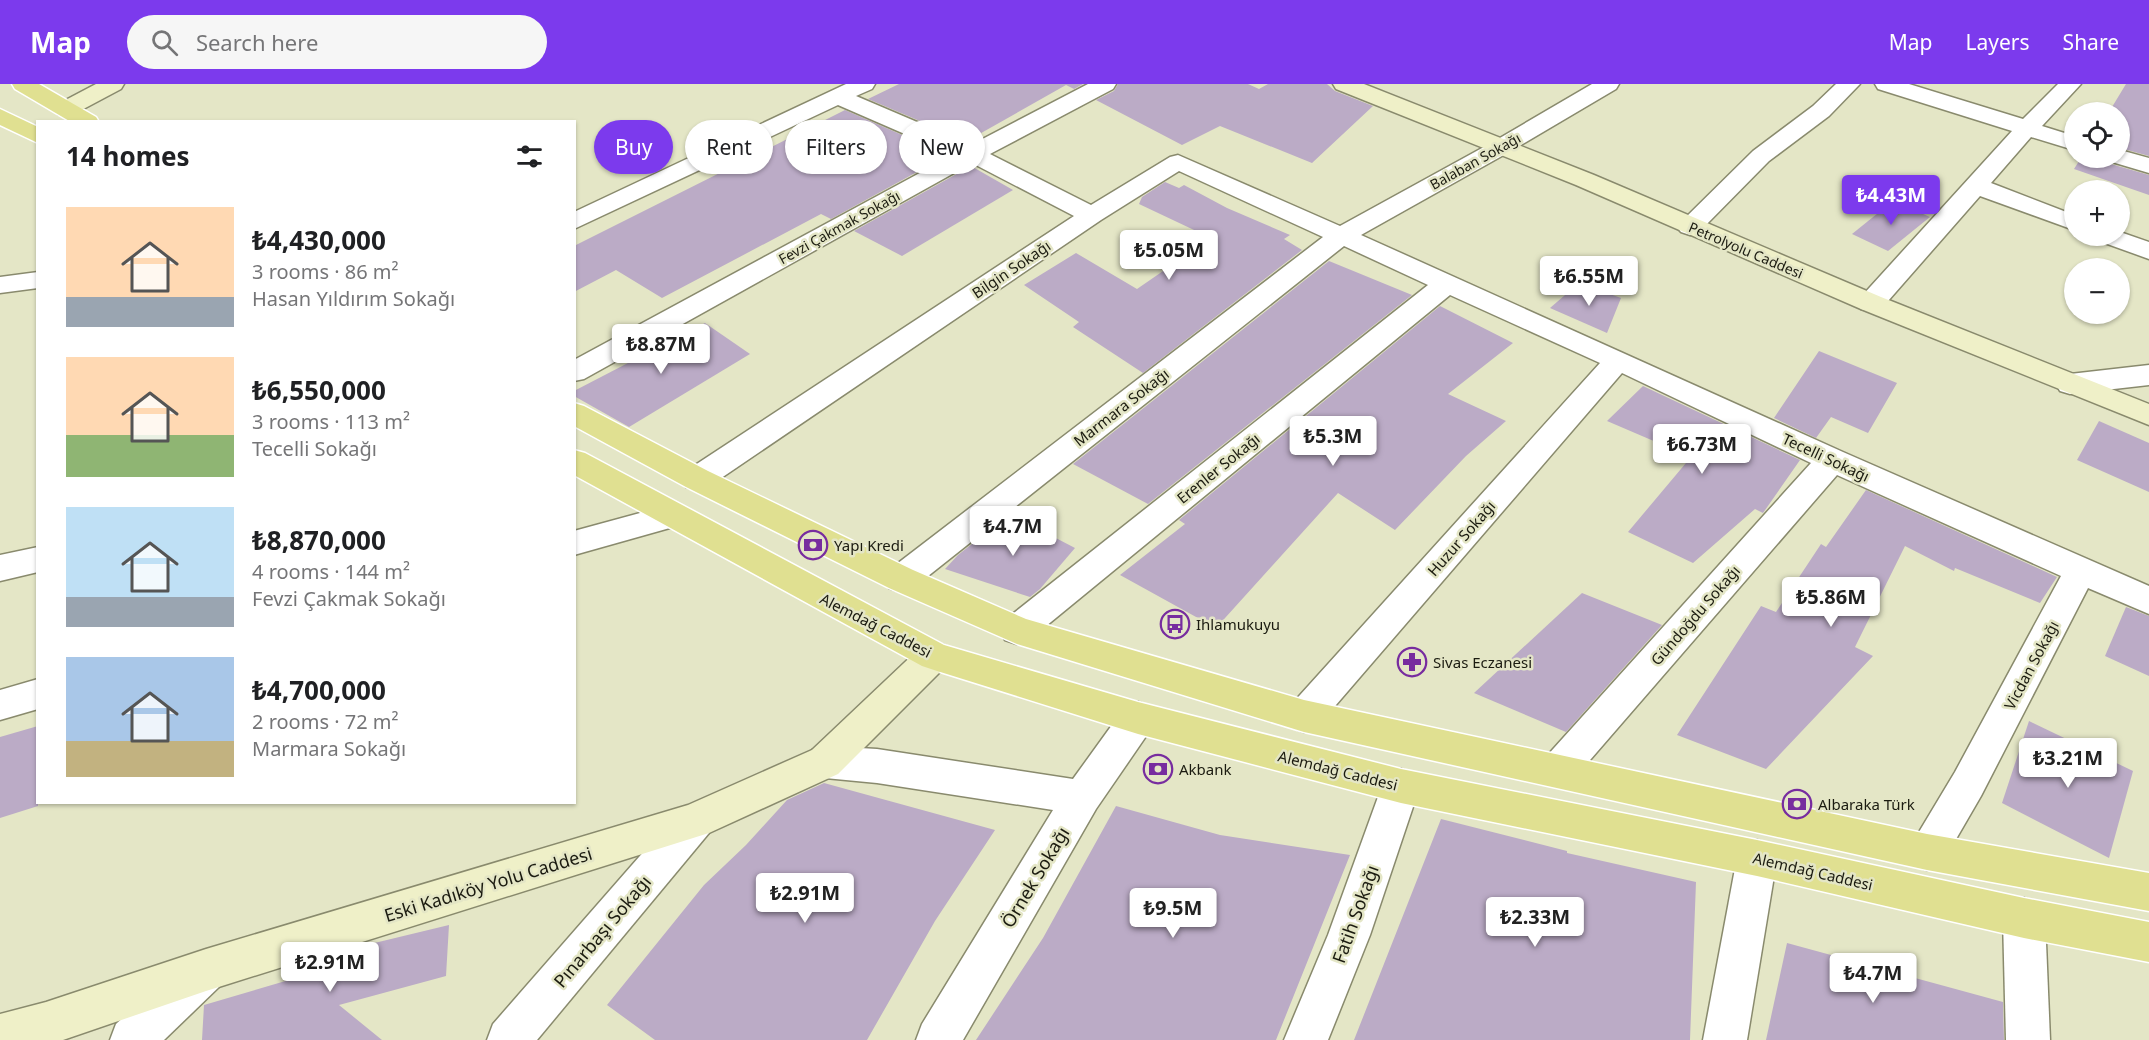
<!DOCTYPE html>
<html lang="en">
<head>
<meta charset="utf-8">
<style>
	body { margin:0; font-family:"Noto Sans",sans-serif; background:#f6f6f6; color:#202124; height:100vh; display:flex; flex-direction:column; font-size:22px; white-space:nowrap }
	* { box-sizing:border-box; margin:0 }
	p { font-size:20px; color:#757577 }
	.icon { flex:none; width:33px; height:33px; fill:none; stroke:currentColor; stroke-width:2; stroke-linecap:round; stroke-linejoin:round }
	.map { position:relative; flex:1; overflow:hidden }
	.drawer { position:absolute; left:36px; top:36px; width:540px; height:684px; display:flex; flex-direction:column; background:#fff; border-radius:0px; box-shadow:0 2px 4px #0004 }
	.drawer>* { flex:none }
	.guide { position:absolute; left:594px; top:36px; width:570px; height:54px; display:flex; gap:12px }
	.controls { position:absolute; left:2064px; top:18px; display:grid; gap:12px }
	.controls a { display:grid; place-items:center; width:66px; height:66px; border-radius:50%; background:#fff; box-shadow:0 2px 4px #0004; font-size:30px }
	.price { position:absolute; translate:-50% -51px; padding:0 14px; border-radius:6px; background:#fff; color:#222; font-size:20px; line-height:39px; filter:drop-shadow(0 2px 3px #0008) }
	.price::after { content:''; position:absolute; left:50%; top:36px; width:18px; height:14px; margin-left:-9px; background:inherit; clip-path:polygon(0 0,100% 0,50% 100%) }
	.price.active { background:#7c3aed; color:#fff }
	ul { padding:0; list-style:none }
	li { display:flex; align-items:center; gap:18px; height:150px; padding:0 30px }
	li span { display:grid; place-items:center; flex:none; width:168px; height:120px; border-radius:0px; color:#555 }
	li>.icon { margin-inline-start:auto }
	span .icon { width:72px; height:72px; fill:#fffc; stroke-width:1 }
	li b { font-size:26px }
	h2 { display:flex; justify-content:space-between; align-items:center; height:72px; padding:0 30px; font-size:26px }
	.tag { padding:0 21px; border-radius:27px; background:#fff; box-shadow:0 2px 4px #0004; font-size:21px; line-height:54px }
	.tag.active { background:#7c3aed; color:#fff }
	header { display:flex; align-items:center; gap:36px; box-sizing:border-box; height:84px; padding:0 30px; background:#7c3aed; color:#fff }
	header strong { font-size:28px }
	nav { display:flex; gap:33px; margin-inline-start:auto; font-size:21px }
	.search { width:420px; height:54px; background:#f6f6f6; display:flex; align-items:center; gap:15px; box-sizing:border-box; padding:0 21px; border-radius:33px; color:#757577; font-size:22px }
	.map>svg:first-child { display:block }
	.building { fill:#bbabc6 }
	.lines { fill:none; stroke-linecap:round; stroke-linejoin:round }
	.street-casing { stroke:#898a6d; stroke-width:3 }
	.secondary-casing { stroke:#898a6d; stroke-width:3 }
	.primary-casing { stroke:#fff; stroke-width:3 }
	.street { fill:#fff; fill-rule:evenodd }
	.secondary { fill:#eff0c8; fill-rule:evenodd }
	.primary { fill:#e0e091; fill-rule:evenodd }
	.labels { text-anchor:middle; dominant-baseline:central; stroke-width:5; stroke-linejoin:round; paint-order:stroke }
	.far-street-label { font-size:14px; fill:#1b1b10; stroke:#e4e6c6 }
	.street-label { font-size:15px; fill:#1b1b10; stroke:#e4e6c6 }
	.poi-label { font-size:15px; fill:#1b1b10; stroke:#e4e6c6; text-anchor:start }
	.near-street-label { font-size:18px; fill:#1b1b10; stroke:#e4e6c6 }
</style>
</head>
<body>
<header>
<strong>Map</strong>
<div class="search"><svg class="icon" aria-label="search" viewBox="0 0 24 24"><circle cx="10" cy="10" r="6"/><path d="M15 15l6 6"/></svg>Search here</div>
<nav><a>Map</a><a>Layers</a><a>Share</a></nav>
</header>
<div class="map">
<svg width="2149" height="956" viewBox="0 0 2149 956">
	<rect width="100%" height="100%" fill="#e4e6c6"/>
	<g class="building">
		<path d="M899,0h184l-9,5 -8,-4 -99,56 -99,-42z"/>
		<path d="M1118,0h130l11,5 9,-5h59l8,7 38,15 -61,57 -92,-37 -38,19 -86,-45 18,-9z"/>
		<path d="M2126,0h23v72l-29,-8v-36h-11z"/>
		<path d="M845,26l103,45 -117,64 -10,-5 -159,84 -46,-28 -42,22v-46z"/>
		<path d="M2081,74h26l4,6 38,11v20l-75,-26z"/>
		<path d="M971,82l42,24 -111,66 -48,-25z"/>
		<path d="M1165,98l14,6 5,-3 43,23 63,27 -6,4 18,11 -159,123 -70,-46 6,-5 -55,-37 52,-32 61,36 74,-51 -72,-34 3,-7z"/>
		<path d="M1893,117l37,16 -42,34 -36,-17z"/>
		<path d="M1329,177l83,34 -264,209 -75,-40z"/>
		<path d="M1579,199l42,15 -14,35 -57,-25z"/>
		<path d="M1440,222l73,37 -65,51 58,27 -40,35 -71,74 -57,-37 -122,135 -96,-53 65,-51 -6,-4z"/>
		<path d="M705,239l45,31 -121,73 -55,-31v-5z"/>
		<path d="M1819,267l78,32 -29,50 -37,-16 -15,21 -42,-20z"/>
		<path d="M1643,302l157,74 -37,53 -8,-4 -62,54 -65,-31 63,-75 -84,-36z"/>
		<path d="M2099,337l50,22v49l-72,-32z"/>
		<path d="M1866,406l191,87 -17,26 -85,-35 -1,3 -49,-25 -50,101 18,9 -107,113 -89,-34 84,-129 15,6 45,-68 5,3z"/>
		<path d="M1010,430l65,34 -35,41 -10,8 -85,-28 13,-14z"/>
		<path d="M1582,509l80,32 -96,107 -92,-39z"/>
		<path d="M2126,523l23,9v60l-44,-20z"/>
		<path d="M2029,637l104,50 -24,87 -107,-55z"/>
		<path d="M38,642v80l-38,12v-81z"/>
		<path d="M824,699l171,47 -60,91 -68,119h-212l-48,-35 97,-120 42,-40 41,-45z"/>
		<path d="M1116,722l104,29 130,20 -74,185h-300l67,-102z"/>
		<path d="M1441,735l126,32v2l129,29 -6,158h-336z"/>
		<path d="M449,841l-3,51 -107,29 43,35h-180l2,-35 129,-38v-14z"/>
		<path d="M1787,859l216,59 1,38h-238z"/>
	</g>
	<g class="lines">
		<g class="street-casing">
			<g id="street">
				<path d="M846,0h29l-3,5 -16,7 115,49 117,-61h28l-3,5 -123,65 101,51 79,-48 8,-2 162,71 153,-84 99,-58h27l-3,5 -107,63 -148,83 482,217 306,134v28l-61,-26 -107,208 -40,69 -14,5 -14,-5 -6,-13 48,-80 106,-196 -224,-101 -266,307 -13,5 -13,-5 -6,-12 6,-12 266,-295 -189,-90 -305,354 -13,5 -13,-5 -5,-11 5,-11 309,-342 -150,-68 -421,345 -12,4 -12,-4 -5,-10 5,-10 423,-335 -84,-39 -431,342 -12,4 -12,-4 -5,-9 5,-9 434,-333 -144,-66 -78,49 -393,267 -11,3 -11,-3 -5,-8 5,-8 388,-255 -102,-53 -388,216 -10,2v-21l379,-205 -115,-50 -264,124v-17z"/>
				<path d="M1836,0h24l-31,32 -60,45 -70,71 -9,3 -9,-3 -4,-5 4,-5 72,-71 60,-45z"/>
				<path d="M1875,0h34l114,35 35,-35h23l-39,42 32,10v14l-43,-13 -40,46 83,32v15l-94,-34 -99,113 -10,2 -10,-2 -4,-6 4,-6 151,-166 -134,-42z"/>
				<path d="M2120,66l29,8v15l-37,-11 -3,-4h11z"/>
				<path d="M2120,148l29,10v17l-50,-18 -4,-5h25z"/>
				<path d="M38,188v16l-38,5v-16z"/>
				<path d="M2149,281v20l-79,9 -10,-3 -4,-7 4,-7 10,-3z"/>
				<path d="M673,420l11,4 5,8 -5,8 -110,31v-24z"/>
				<path d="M38,463v25l-38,9v-26z"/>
				<path d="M38,595v30l-38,11v-30z"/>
				<path d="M1138,618l13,5 5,11 -5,11 -55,80 -133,231h-47l6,-16 131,-214 -176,-27 -52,-5 -13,-4 -6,-12 6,-12 13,-4 52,3 196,30 52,-72z"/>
				<path d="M1401,685l13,5 6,12 -50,149 -42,105h-44l44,-105 54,-149 6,-12z"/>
				<path d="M695,719l14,6 5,12 -5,12 -172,207h-50l6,-16 188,-215z"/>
				<path d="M1757,756l14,5 6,13 -30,182h-44l34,-182 6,-13z"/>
				<path d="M2024,814l15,6 6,14 5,122h-44l-3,-122 6,-14z"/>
				<path d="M205,866l15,6 6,15 -6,15 -56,54h-54l6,-16 74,-68z"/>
			</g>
		</g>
		<g class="secondary-casing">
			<g id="secondary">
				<path d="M96,0h28l-3,5 -47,25 -8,2 -8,-2 -3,-5 3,-5z"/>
				<path d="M1333,0h31l230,91 287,122 268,107v21l-288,-116 -285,-124 -240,-96z"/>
				<path d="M934,558l12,4 6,10 -6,10 -108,108 -129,59 -503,158 -143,49h-63v-26l46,-12 160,-53 482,-144 124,-55 110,-104z"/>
			</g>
		</g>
		<g class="primary-casing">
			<g id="primary">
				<path d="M12,0h27l57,33 3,5h-28l-56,-33z"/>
				<path d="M0,25l38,18v16l-38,-18z"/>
				<path d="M574,319l10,3 124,65 205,99 113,49 278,81 623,134 222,39v38l-222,-41 -623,-138 -287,-88 -128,-56 -203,-101 -112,-61z"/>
				<path d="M574,366l11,3 359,192 194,57 263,67 356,71 267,58 125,24v40l-125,-24 -267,-62 -356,-73 -263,-69 -204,-64 -12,-4 -348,-191z"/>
			</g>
		</g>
		<use href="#street" class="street"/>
		<use href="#secondary" class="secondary"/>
		<use href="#primary" class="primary"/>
	</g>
	<defs>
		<g id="bank-ring" transform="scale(1.5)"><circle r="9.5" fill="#e4e6c6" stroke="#772c9f" stroke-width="1.5"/><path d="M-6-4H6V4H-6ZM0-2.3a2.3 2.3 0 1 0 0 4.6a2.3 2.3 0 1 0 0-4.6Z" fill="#772c9f"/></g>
		<g id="bus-ring" transform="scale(1.5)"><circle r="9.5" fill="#e4e6c6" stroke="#772c9f" stroke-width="1.5"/><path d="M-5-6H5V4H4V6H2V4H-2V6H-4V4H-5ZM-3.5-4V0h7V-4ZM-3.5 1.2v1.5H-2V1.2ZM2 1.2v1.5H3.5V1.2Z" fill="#772c9f"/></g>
		<g id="pharmacy-ring" transform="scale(1.5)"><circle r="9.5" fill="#e4e6c6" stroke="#772c9f" stroke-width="1.5"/><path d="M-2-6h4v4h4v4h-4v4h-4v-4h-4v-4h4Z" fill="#772c9f"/></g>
	</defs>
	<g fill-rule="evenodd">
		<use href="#bank-ring" x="813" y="461"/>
		<use href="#bus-ring" x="1175" y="540"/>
		<use href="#pharmacy-ring" x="1412" y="578"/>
		<use href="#bank-ring" x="1158" y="685"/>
		<use href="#bank-ring" x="1797" y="720"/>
	</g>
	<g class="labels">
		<g class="far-street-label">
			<text transform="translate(1475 77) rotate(-29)">Balaban Sokağı</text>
			<text transform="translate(839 143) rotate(-29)">Fevzi Çakmak Sokağı</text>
			<text transform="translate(1746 166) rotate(23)">Petrolyolu Caddesi</text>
		</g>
		<g class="street-label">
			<text transform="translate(1011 185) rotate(-34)">Bilgin Sokağı</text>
			<text transform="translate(1121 323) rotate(-38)">Marmara Sokağı</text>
			<text transform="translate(1826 373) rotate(25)">Tecelli Sokağı</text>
			<text transform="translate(1218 384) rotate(-39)">Erenler Sokağı</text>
			<text transform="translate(1461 454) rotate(-49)">Huzur Sokağı</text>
			<text transform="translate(1695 531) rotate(-49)">Gündoğdu Sokağı</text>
			<text transform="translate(876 541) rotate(27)">Alemdağ Caddesi</text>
			<text transform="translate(2031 581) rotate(-62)">Vicdan Sokağı</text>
			<text transform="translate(1338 686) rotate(14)">Alemdağ Caddesi</text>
			<text transform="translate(1813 787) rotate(13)">Alemdağ Caddesi</text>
		</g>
		<g class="poi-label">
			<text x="834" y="461">Yapı Kredi</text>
			<text x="1196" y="540">Ihlamukuyu</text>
			<text x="1433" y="578">Sivas Eczanesi</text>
			<text x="1179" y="685">Akbank</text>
			<text x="1818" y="720">Albaraka Türk</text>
		</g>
		<g class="near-street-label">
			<text transform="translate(1035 793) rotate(-59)">Örnek Sokağı</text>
			<text transform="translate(488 800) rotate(-17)">Eski Kadıköy Yolu Caddesi</text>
			<text transform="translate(1355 830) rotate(-70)">Fatih Sokağı</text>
			<text transform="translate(602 847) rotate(-50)">Pınarbaşı Sokağı</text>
		</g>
	</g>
</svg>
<div class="controls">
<a><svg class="icon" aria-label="locate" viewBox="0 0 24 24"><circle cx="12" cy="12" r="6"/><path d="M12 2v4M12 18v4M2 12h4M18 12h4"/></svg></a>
<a>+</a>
<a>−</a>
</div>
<b class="price active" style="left:1891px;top:142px">₺4.43M</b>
<b class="price" style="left:1169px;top:197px">₺5.05M</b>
<b class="price" style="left:1589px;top:223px">₺6.55M</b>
<b class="price" style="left:661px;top:291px">₺8.87M</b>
<b class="price" style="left:1333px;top:383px">₺5.3M</b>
<b class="price" style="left:1702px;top:391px">₺6.73M</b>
<b class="price" style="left:1013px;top:473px">₺4.7M</b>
<b class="price" style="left:1831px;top:544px">₺5.86M</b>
<b class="price" style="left:2068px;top:705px">₺3.21M</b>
<b class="price" style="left:805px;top:840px">₺2.91M</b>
<b class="price" style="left:1173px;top:855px">₺9.5M</b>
<b class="price" style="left:1535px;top:864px">₺2.33M</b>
<b class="price" style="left:330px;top:909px">₺2.91M</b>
<b class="price" style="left:1873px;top:920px">₺4.7M</b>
<div class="guide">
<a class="tag active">Buy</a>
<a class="tag">Rent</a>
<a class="tag">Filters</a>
<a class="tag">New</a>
</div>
<section class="drawer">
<h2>14 homes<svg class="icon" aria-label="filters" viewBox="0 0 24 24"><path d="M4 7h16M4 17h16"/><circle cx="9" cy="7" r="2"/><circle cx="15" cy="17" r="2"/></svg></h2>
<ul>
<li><span style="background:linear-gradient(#ffd9b3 75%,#9aa5b1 0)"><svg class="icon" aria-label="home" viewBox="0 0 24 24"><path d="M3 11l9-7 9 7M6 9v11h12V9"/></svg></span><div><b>₺4,430,000</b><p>3 rooms · 86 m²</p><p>Hasan Yıldırım Sokağı</p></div></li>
<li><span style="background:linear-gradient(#ffd9b3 65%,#8fb573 0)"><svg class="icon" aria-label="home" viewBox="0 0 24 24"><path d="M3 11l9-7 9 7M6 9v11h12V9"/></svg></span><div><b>₺6,550,000</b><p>3 rooms · 113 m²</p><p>Tecelli Sokağı</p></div></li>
<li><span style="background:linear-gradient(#bfe0f5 75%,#9aa5b1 0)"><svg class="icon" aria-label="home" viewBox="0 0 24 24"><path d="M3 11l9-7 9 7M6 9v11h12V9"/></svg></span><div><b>₺8,870,000</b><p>4 rooms · 144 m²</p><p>Fevzi Çakmak Sokağı</p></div></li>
<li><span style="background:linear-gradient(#a9c7e8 70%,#c2b280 0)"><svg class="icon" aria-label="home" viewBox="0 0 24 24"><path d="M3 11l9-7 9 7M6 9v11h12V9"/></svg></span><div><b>₺4,700,000</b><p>2 rooms · 72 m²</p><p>Marmara Sokağı</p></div></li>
</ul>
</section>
</div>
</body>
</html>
